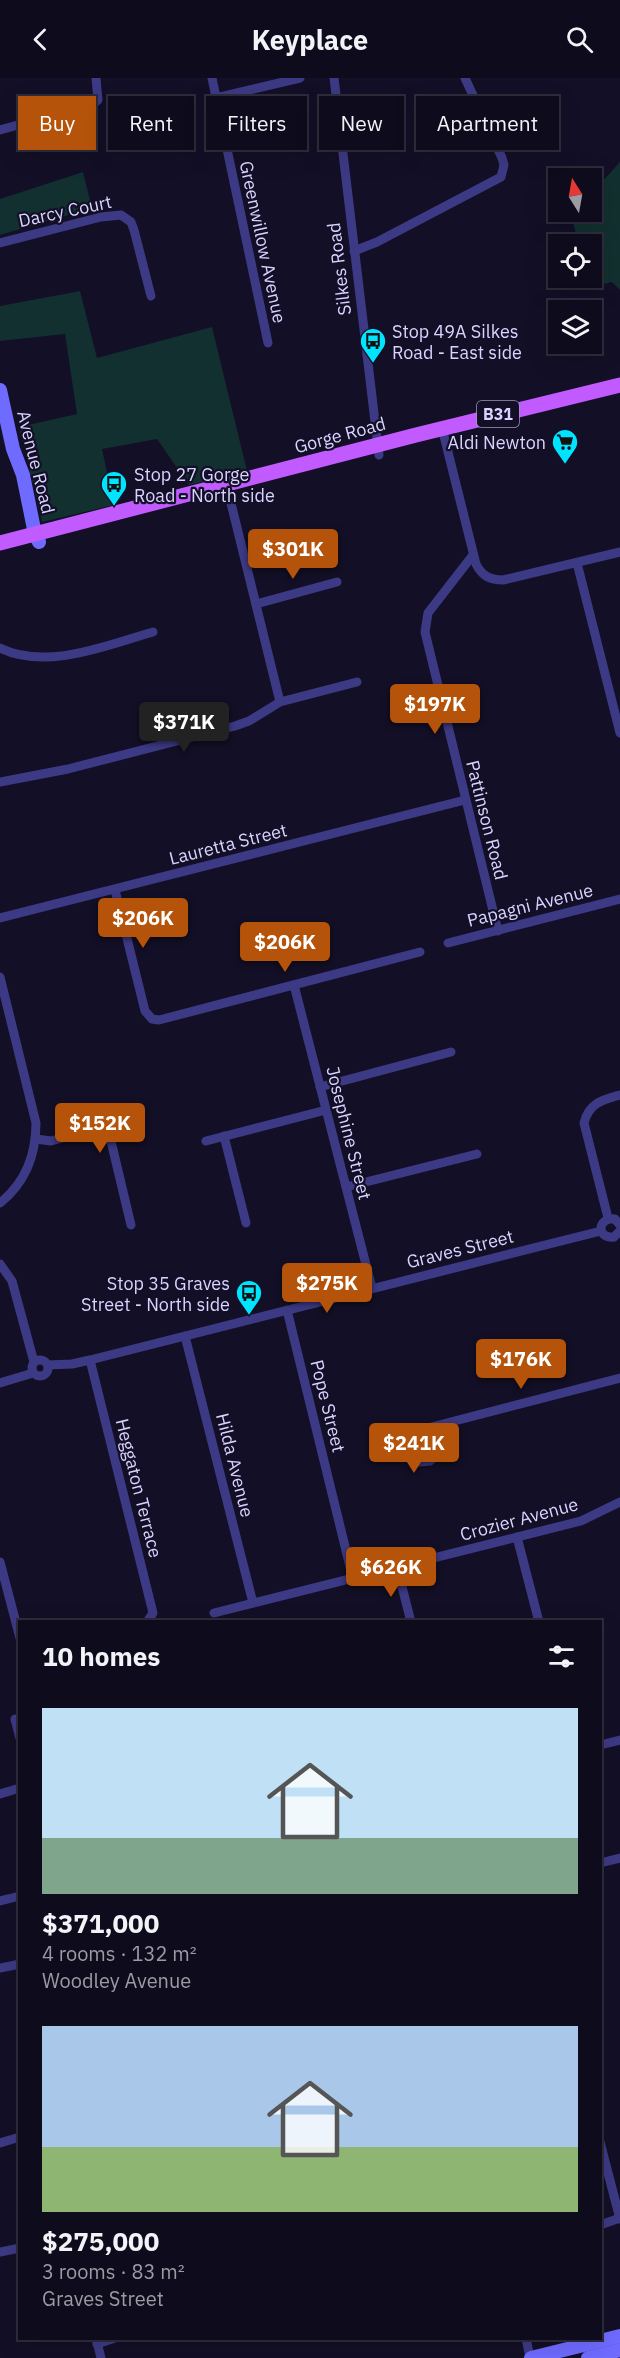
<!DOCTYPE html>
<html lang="en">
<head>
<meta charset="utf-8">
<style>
	body { margin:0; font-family:"IBM Plex Sans",sans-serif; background:#171425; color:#f1f3f6; height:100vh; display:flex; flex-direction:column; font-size:22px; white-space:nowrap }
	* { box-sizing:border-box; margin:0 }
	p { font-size:20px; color:#9b9ba3 }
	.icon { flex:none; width:33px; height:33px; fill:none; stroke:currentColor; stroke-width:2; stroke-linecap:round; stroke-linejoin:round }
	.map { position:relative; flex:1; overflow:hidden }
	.side { position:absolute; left:18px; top:1542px; width:584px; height:720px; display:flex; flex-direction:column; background:#0e0b1c; border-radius:0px; box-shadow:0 6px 24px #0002,0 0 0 2px #2e2b3b }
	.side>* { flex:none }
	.hud { position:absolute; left:18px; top:18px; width:585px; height:54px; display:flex; gap:12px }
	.needle { width:39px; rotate:349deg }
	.tools { position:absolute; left:548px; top:90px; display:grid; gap:12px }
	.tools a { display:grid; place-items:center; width:54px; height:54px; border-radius:0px; background:#0e0b1c; box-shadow:0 6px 24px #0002,0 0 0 2px #2e2b3b; font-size:30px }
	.price { position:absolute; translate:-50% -51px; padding:0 14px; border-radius:6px; background:#b45309; color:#fff; font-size:20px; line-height:39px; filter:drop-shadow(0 2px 3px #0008) }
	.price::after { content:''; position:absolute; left:50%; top:36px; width:18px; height:14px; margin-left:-9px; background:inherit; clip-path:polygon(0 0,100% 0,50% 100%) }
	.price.active { background:#222; color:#fff }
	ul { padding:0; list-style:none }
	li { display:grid; align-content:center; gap:12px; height:318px; padding:0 24px }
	li span { display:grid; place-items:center; height:186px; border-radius:0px; color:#555 }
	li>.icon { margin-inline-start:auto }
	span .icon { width:108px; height:108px; fill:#fffc; stroke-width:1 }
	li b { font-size:26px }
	h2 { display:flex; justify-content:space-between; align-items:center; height:72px; padding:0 24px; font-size:26px }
	.pill { padding:0 21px; border-radius:0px; background:#0e0b1c; box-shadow:0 6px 24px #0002,0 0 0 2px #2e2b3b; font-size:21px; line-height:54px }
	.pill.active { background:#b45309; color:#fff }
	header { display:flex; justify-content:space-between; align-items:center; height:78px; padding:0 24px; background:#0e0b1c; font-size:27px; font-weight:800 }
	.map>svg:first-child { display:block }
	.green { fill:#12302f }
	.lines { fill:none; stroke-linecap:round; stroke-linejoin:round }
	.street { stroke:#3d3a85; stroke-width:9 }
	.secondary { stroke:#6f6bff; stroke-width:14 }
	.primary { stroke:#c25bff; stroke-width:15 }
	.labels { text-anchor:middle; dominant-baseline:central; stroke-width:4.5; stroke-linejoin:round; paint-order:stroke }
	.shield { fill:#130f26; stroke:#9e99be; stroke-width:1.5 }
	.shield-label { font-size:16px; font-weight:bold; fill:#d9d4ff }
	.street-label { font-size:18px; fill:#d9d4ff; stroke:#130f26 }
	.poi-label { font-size:18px; fill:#d9d4ff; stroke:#130f26; text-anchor:start }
</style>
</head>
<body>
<header><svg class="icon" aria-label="back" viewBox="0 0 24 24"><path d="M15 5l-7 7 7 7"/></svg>Keyplace<svg class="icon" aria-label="search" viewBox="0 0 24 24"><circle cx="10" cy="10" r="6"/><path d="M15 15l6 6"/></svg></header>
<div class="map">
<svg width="620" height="2280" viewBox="0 0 620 2280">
	<rect width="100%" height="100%" fill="#130f26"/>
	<g class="green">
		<path d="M620,84v128l-8,-8 -20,5 -3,-9h2v-34h-12l-8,-28 4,-4h16v-18z"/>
		<path d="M83,94l9,36 -92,27v-36z"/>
		<path d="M80,213l17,67 115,-31 35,144 -58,14 -32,-46 -55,10 12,56 -72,17 -23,-95 58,-13 -12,-80 -65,7v-35z"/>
	</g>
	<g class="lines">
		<g class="street">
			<path d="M212,0l56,265"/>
			<path d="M334,0l45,377"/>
			<path d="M216,20l84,-20"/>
			<path d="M0,52l92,-25 6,-5 -2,-22"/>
			<path d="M0,165l101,-26 20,-2 10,7 3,8 17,66"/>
			<path d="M354,173l23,-9 124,-65 3,-12 -2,-7 -37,-80"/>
			<path d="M442,350l34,136c6,12 14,16 27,16l117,-28"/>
			<path d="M226,405l54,219"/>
			<path d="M473,477l-45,58 -3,19 73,299"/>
			<path d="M577,485l43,170"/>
			<path d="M256,526l81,-22"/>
			<path d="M0,570c47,23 107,-3 153,-16"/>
			<path d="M0,704l68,-13 167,-43 14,-5 31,-19 77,-20"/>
			<path d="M115,812l30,121 7,8 7,1 261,-68"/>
			<path d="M0,840l465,-118"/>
			<path d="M448,865l172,-44"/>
			<path d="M0,899l36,146c0,32 -11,60 -36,80"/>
			<path d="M294,907l78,303"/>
			<path d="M320,1009l131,-35"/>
			<path d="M224,1058l22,87"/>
			<path d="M36,1061l15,2 43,-12 8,1 8,7 21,88"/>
			<path d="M206,1063l120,-31"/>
			<path d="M346,1109l131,-33"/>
			<path d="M608,1140l-24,-95c5,-20 18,-23 36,-28"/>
			<path d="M620,1147l-5,-6c-18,-2 -19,20 -1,18l6,-6"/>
			<path d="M0,1186l12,17 22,81"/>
			<path d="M287,1232l66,269"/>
			<path d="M185,1258l68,267"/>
			<circle cx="40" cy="1290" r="8"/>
			<path d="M90,1282l63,253 -6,9"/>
			<path d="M48,1287l24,-1 18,-4 511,-129"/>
			<path d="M0,1305l33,-10"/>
			<path d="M429,1350l6,29 -5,4 -11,1c-5,-10 -9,-24 1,-32l200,-52"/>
			<path d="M517,1459l22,85"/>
			<path d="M0,1484l20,76"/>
			<path d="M397,1489l14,55"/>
			<path d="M214,1535l367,-92 39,-19"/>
			<path d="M15,1641l5,19"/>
			<path d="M600,1667l20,-5"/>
			<path d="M0,1716l20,-6"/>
			<path d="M600,1785l20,-5"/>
			<path d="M0,1823l20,-5"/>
			<path d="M0,1890l20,-4"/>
			<path d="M600,2064l20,77"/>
			<path d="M0,2065l20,-6"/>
			<path d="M600,2147l20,-7"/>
			<path d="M0,2174l20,-4"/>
			<path d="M96,2260l5,20"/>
			<path d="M526,2260l4,20"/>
			<path d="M97,2266l18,-6"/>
		</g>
		<g class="secondary">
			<path d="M0,312l13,59 10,26 12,59 4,8"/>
			<path d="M531,2280l89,-22"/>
			<path d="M588,2280l32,-8"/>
		</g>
		<path class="primary" d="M0,465l416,-108 204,-50"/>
	</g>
	<defs>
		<g id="bus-pin" transform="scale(1.35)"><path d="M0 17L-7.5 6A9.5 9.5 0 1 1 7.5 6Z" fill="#00e5ff" stroke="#130f26"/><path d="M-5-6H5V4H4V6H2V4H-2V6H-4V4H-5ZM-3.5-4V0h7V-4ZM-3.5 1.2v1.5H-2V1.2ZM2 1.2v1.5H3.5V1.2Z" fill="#111"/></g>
		<g id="supermarket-pin" transform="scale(1.35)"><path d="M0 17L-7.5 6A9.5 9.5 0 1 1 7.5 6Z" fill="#00e5ff" stroke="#130f26"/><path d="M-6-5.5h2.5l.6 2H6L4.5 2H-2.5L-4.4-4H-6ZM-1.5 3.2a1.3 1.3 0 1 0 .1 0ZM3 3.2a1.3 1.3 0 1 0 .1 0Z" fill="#111"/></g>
	</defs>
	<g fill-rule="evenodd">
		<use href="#bus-pin" x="373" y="263"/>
		<use href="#supermarket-pin" x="565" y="364"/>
		<use href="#bus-pin" x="114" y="406"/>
		<use href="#bus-pin" x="249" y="1215"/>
	</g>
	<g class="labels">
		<rect class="shield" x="477" y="323" width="42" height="26" rx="4.5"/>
		<g class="shield-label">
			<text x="498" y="336">B31</text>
		</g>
		<g class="street-label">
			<text transform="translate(65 133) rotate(-12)">Darcy Court</text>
			<text transform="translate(263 164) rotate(78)">Greenwillow Avenue</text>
			<text transform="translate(339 191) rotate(-97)">Silkes Road</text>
			<text transform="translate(340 357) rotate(-15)">Gorge Road</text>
			<text transform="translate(36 384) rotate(76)">Avenue Road</text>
			<text transform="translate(487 742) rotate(76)">Pattinson Road</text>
			<text transform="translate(228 766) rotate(-14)">Lauretta Street</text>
			<text transform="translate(530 827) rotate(-14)">Papagni Avenue</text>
			<text transform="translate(349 1055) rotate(76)">Josephine Street</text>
			<text transform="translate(460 1171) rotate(-14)">Graves Street</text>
			<text transform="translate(328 1328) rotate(76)">Pope Street</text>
			<text transform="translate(235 1387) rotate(76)">Hilda Avenue</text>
			<text transform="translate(139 1410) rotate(76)">Heggaton Terrace</text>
			<text transform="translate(519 1441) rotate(-15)">Crozier Avenue</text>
		</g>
		<g class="poi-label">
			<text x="392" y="253">Stop 49A Silkes<tspan x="392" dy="21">Road - East side</tspan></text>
			<text x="546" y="364" text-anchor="end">Aldi Newton</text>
			<text x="134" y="396">Stop 27 Gorge<tspan x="134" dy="21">Road - North side</tspan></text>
			<text x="230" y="1205" text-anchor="end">Stop 35 Graves<tspan x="230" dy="21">Street - North side</tspan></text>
		</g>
	</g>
</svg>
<div class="tools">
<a><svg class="needle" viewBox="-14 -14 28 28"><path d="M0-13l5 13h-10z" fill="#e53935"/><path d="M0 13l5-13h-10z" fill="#9b9ba3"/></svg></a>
<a><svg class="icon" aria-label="locate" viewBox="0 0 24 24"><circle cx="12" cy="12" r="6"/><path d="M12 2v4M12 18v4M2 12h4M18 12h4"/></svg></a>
<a><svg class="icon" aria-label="layers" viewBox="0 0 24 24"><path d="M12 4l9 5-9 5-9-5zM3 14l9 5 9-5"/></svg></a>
</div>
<b class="price" style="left:293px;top:502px">$301K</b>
<b class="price" style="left:435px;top:657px">$197K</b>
<b class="price active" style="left:184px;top:675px">$371K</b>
<b class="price" style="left:143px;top:871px">$206K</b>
<b class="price" style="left:285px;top:895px">$206K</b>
<b class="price" style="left:100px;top:1076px">$152K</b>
<b class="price" style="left:327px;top:1236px">$275K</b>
<b class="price" style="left:521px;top:1312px">$176K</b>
<b class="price" style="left:414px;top:1396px">$241K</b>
<b class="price" style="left:391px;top:1520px">$626K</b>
<div class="hud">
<a class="pill active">Buy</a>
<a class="pill">Rent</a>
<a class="pill">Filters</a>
<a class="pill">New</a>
<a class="pill">Apartment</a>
</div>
<section class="side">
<h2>10 homes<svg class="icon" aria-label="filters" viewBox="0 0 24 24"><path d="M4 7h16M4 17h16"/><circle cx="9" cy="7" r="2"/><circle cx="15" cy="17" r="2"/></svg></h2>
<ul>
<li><span style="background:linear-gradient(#bfe0f5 70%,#7fa58c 0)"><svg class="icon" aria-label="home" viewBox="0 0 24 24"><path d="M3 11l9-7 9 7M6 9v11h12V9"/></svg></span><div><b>$371,000</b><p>4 rooms · 132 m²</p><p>Woodley Avenue</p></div></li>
<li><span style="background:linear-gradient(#a9c7e8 65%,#8fb573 0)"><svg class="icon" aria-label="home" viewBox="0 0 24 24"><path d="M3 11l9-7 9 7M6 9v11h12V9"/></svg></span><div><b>$275,000</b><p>3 rooms · 83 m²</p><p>Graves Street</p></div></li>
</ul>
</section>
</div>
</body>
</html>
